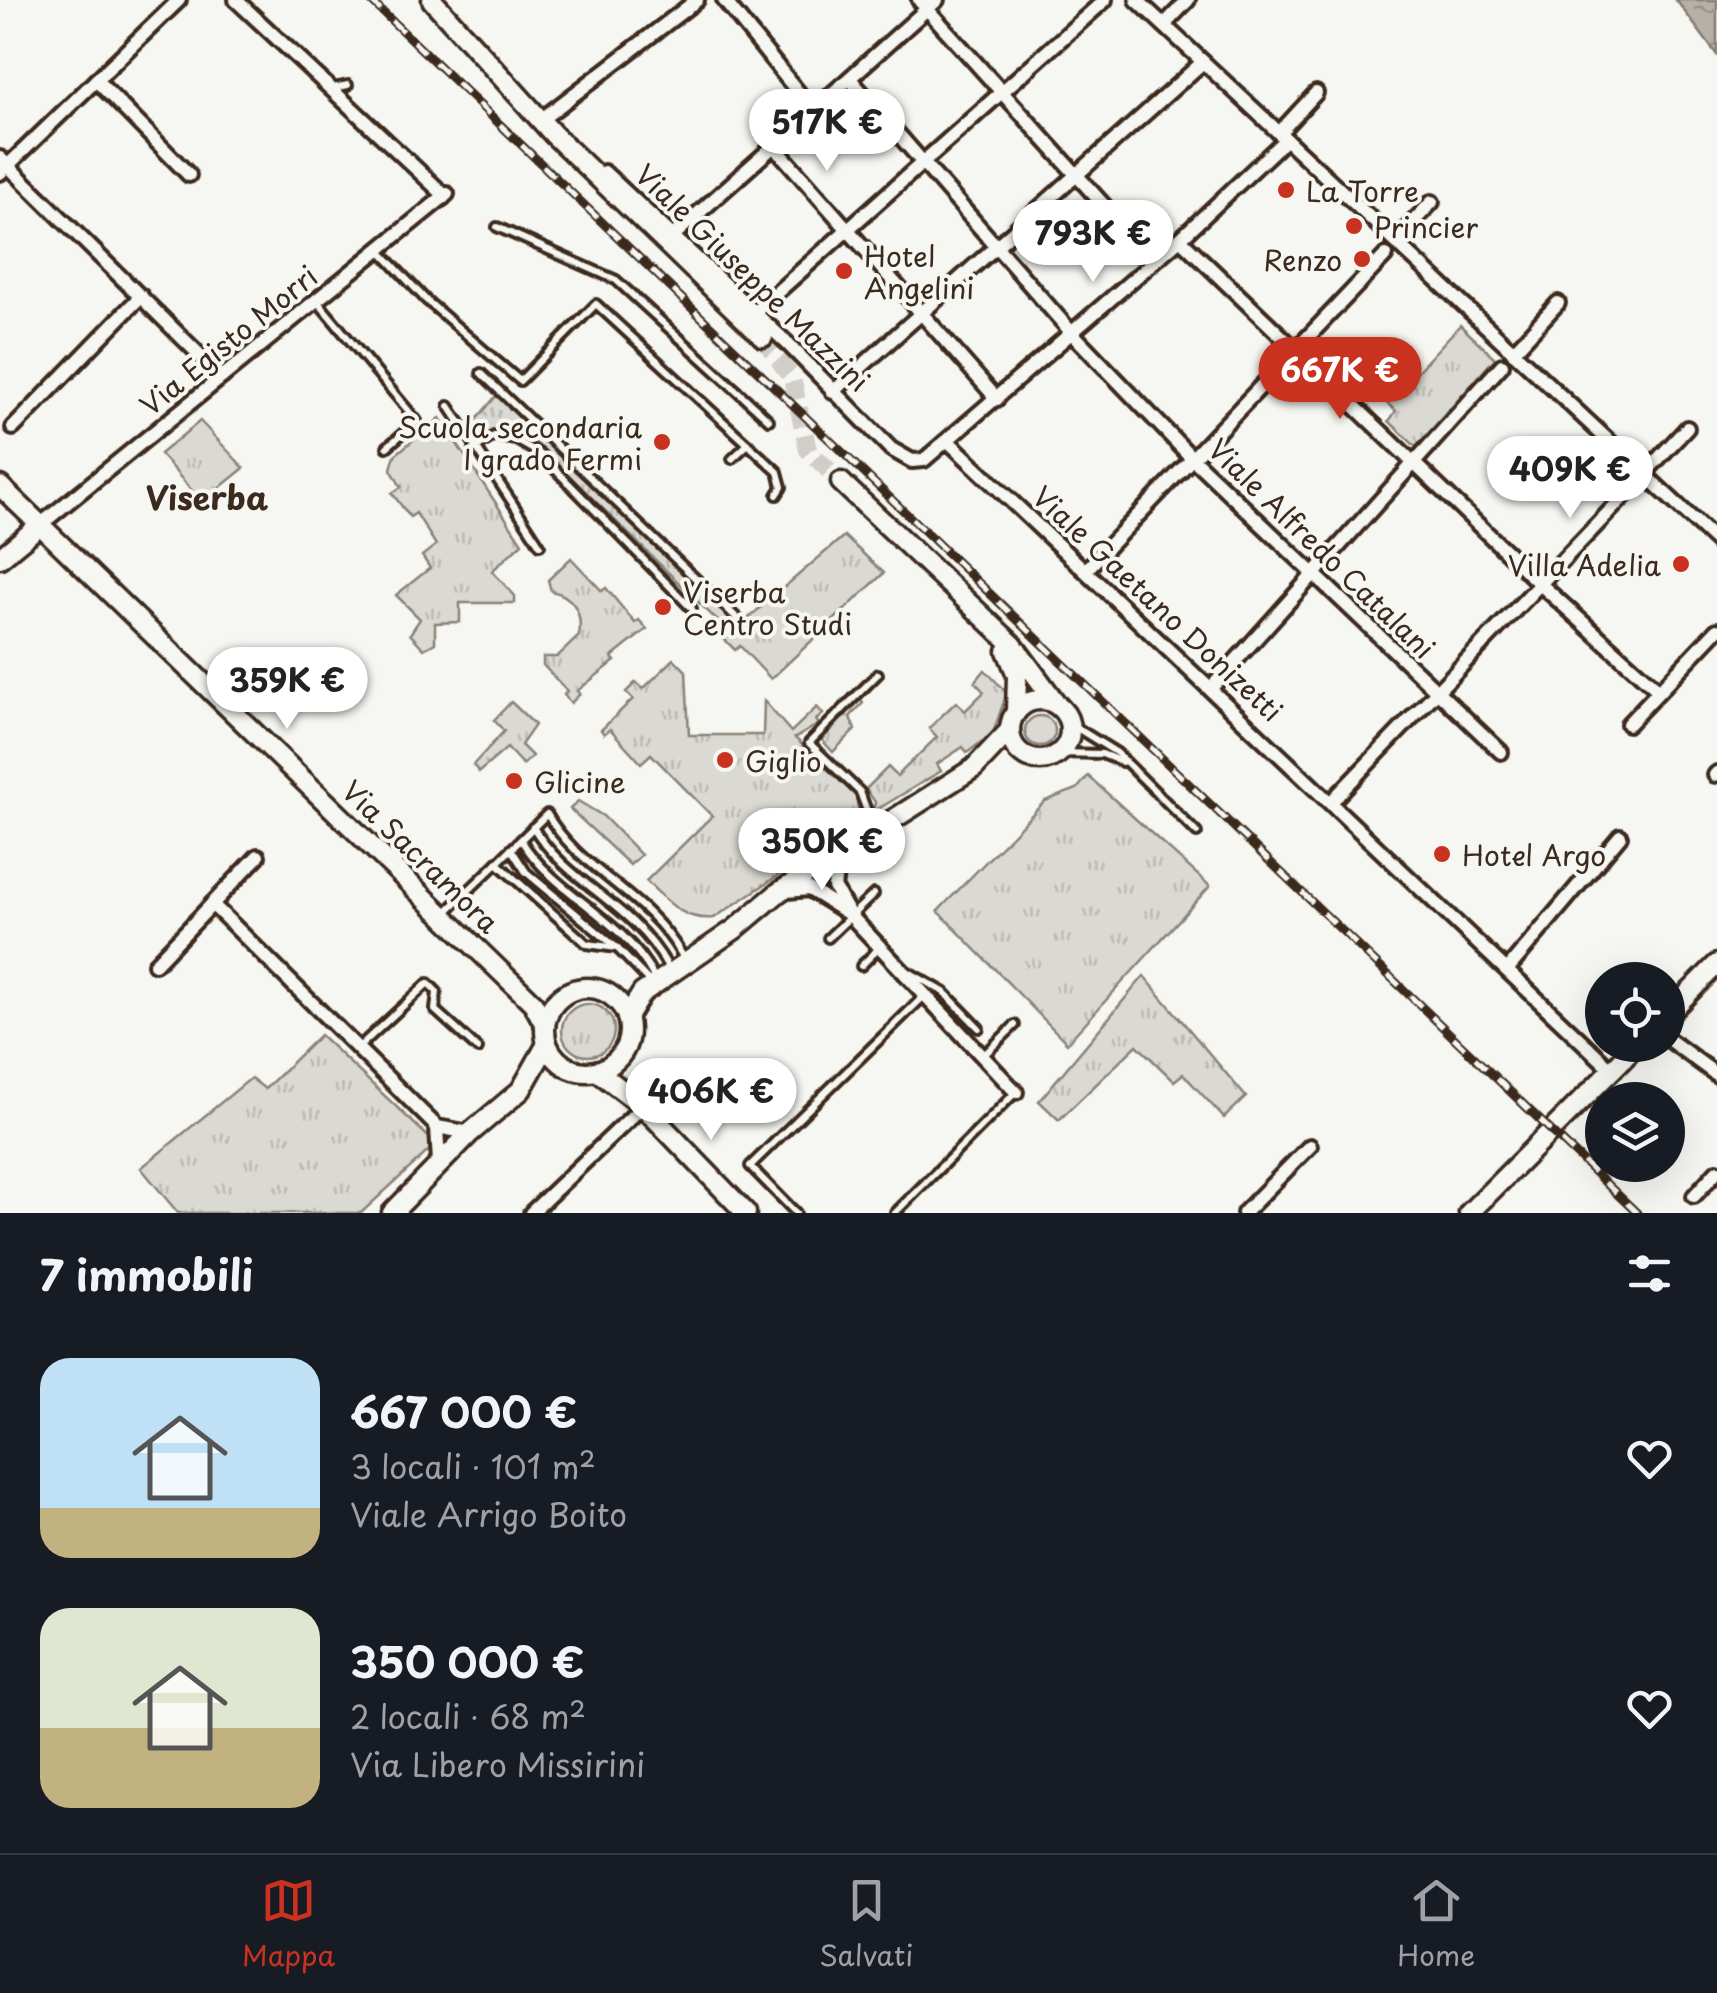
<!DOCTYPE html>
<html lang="it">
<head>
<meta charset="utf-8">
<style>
	body { margin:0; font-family:"Playpen Sans",sans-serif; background:#242831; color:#f1f3f6; height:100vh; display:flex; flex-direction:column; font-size:38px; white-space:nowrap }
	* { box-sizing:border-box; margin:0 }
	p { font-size:32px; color:#9ea1a6 }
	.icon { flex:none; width:55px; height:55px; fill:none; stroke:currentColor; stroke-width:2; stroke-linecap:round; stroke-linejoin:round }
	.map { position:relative; height:1213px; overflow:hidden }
	.drawer { display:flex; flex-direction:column; background:#171b24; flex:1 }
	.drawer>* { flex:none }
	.tools { position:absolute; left:1585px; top:962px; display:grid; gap:20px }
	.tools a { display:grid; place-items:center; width:100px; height:100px; border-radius:50%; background:#171b24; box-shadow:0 10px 40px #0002; font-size:50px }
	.price { position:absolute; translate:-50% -85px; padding:0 22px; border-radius:35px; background:#fff; color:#222; font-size:32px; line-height:65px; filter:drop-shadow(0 2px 5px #0008) }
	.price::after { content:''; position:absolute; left:50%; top:60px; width:30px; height:22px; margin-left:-15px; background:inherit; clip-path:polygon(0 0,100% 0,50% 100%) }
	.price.selected { background:#c8321e; color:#fff }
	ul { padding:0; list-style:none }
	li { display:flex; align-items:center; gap:30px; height:250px; padding:0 40px }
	li span { display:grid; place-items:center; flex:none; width:280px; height:200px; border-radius:30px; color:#555 }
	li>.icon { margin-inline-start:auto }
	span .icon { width:120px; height:120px; fill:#fffc; stroke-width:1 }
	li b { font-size:42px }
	h2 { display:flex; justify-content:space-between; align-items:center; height:120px; padding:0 40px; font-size:42px }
	.tab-bar { display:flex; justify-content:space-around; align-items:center; height:140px; border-top:2px solid #363941; background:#171b24; font-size:28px; color:#9ea1a6 }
	.tab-bar a { display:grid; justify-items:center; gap:5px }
	.tab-bar .selected { color:#c8321e }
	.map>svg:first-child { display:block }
	.grass { fill:url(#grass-tufts); stroke:#8a8278; stroke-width:2.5 }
	.water { fill:url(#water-ripples); stroke:#857a71; stroke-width:2.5 }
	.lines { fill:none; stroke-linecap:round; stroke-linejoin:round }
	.secondary-tunnel { stroke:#d1cdc8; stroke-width:18; stroke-dasharray:18 9; stroke-linecap:butt }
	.lane-casing { stroke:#3b2a1e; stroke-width:14 }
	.street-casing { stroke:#3b2a1e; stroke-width:20 }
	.secondary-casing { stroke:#3b2a1e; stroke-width:25 }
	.lane { stroke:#f6f6f2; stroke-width:6 }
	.street { stroke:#f6f6f2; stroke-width:12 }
	.secondary { stroke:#f6f6f2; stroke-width:18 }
	.rail-casing { stroke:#3b2a1e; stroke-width:9 }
	.rail { stroke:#f6f6f2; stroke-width:5; stroke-dasharray:15; stroke-linecap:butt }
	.poi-dot { fill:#c8321e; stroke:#f6f6f2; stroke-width:4 }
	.labels { text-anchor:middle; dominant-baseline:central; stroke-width:8; stroke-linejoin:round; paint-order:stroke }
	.poi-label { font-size:28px; fill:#3b2a1e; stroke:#f6f6f2; text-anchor:start }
	.street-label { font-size:28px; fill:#3b2a1e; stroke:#f6f6f2 }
	.quarter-label { font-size:32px; font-weight:bold; fill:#3b2a1e; stroke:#f6f6f2 }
</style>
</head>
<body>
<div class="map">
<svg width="1717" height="1213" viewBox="0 0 1717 1213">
	<defs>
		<pattern id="grass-tufts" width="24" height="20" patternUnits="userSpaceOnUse" patternTransform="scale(2.5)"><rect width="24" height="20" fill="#dad9d3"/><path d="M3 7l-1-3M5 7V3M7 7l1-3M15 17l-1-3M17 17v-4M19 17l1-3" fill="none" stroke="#bcbab5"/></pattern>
		<pattern id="water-ripples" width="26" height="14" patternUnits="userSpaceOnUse" patternTransform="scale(2.5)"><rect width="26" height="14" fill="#b6b0a9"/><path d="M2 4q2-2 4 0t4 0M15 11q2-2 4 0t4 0" fill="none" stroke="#958f89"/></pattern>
	</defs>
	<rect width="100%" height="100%" fill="#f6f6f2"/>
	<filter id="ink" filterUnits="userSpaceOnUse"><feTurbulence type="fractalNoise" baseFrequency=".01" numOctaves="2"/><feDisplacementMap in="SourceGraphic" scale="20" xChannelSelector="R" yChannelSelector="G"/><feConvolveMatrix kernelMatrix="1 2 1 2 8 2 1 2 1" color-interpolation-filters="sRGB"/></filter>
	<g filter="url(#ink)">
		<g class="grass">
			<path d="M1460,325l35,33 -79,89 -27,-26 7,-10 -22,-19 24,-26 14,11z"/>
			<path d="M497,395l242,231 105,-90 40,37 -113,106 -31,-33 -5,4 -11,-11 6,-6 -192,-188 -23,-15 -32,4 -14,-6z"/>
			<path d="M440,418l82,125 -30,28 23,25v7h-55v19l-25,1v20l-11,6 -14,-15 10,-15 -24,-24 34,-27 -8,-12 14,-11 -20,-32 -6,4 -18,-24 9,-6 -10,-18 4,-14z"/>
			<path d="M200,421l44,47 -42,34 -42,-48z"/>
			<path d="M571,558l31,33 4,-3 29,35 4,-3 8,9 -35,28 3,4 -38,30 3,3 -9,9 -7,-8 3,-4 -24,-26v-8h14l22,-21c4,-22 -5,-41 -28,-45l-3,-11z"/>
			<path d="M674,659l12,12 3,64h74l1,-34 27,31 26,-25 6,7 -7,6 3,4 -24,14 61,58 4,25 -146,97c-32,3 -46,-17 -68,-37l66,-65 -61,-62 -10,9 -31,-34 -6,5 -3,-4 32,-31 -7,-7 10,-10 7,7z"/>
			<path d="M985,670l22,23 -14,40 -26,20 -4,-6 -26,17 4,7 -68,41 2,-10 -9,-13 22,-22 9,9 40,-39 -8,-9 27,-26 9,9 19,-19 -9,-10z"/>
			<path d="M860,700l3,3 -13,14 5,13 -22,22 -11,-12z"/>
			<path d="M511,702l24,23 -14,20 11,11 -9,9 -16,-17 -28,24 -6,-7 31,-34 -10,-11z"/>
			<circle cx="1040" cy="731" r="15"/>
			<path d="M1088,776l122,110 -143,157 -129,-132 107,-110 32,-12z"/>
			<path d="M578,801l25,15 38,39 -11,10 -60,-56z"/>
			<path d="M1144,976l102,121 -22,21 -41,-44 -9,7 -37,-36 -78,75 -20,-19z"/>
			<circle cx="588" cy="1030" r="26"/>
			<path d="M320,1035l116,109 -75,69h-183l-37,-45 110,-90 14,11z"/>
		</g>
		<path class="water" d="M1676,0h41v55z"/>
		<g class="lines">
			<path class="secondary-tunnel" d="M763,337l29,41 16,72 33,32"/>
			<g class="lane-casing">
				<g id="lane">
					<path d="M334,88l14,-3"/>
					<path d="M497,227l119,53 153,140"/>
					<path d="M380,251l46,49 94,81 76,-77 182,168 4,15 -5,8"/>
					<path d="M317,301l100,120 -30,26"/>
					<path d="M481,373l258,247"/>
					<path d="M449,406l91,139"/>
					<path d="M474,449l20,-13 22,4 24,14 152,155"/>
					<path d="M732,459l16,-15"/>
					<path d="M1069,723l48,30 80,80"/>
					<path d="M1059,753l43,1 20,8"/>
					<path d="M533,827c34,57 99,76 134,138"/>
					<path d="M874,830l-14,-38 -51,-49 69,-69"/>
					<path d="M521,840c34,55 101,77 132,135"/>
					<path d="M511,849l15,23 91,76"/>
					<path d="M497,863l50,-49c31,56 100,79 135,141"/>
					<path d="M444,914l53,-51 90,81 30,4 30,31"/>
					<path d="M828,938l46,-44"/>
					<path d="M861,966l19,-19"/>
					<path d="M907,971l37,21 35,36"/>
					<path d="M359,1047l69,-64 9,9 -2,18 43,39"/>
					<path d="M983,1056l32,-31"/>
					<path d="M796,1213l-46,-47 173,-169"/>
					<path d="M895,1213l121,-121"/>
				</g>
			</g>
			<g class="street-casing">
				<g id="street">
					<path d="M236,0l204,191 3,7"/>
					<path d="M724,0l90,112"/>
					<path d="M919,0l235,261"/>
					<path d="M1137,0l580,542"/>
					<path d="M1164,25l24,-25"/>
					<path d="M850,79l221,253 121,126 309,294"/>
					<path d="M96,80l93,95"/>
					<path d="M542,119l155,-119"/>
					<path d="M1279,133l37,-40"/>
					<path d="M775,147l222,252"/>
					<path d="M0,158l222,219"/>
					<path d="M604,172l183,171 104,106 21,12 12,-1 256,-221 106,-100"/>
					<path d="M0,173l179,-173"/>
					<path d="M674,235l263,-235"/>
					<path d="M1180,239l359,344 120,108"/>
					<path d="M1395,241l37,-39"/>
					<path d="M755,312l350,-312"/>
					<path d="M1513,352l45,-49"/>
					<path d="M833,392l370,-330"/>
					<path d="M13,428l128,-132"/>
					<path d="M949,442l663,628"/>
					<path d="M1644,474l43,-46"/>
					<path d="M40,525l407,-331"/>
					<path d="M1086,570l300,-315"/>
					<path d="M1212,687l290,-322"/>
					<path d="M1628,724l89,-94"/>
					<path d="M1715,775l2,-2"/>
					<path d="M1332,801l299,-312"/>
					<path d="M839,854l-5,33 14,25"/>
					<path d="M787,891l22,-2 40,25 167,178"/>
					<path d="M212,904l225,223 33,6"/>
					<path d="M155,964l103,-108"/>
					<path d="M1507,970l113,-134"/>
					<path d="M1668,1039l49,36"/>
					<path d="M437,1127l2,36"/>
					<path d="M1694,1196l23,-25"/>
					<path d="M531,1213l112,-107"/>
					<path d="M1244,1213l66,-67"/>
				</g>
			</g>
			<g class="secondary-casing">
				<g id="secondary">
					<path d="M432,0l122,135 209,202"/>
					<path d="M841,482l172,163 46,62"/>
					<path d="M0,486l533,517 12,22"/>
					<path d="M0,558l40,-33"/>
					<path d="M1007,651l10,24 -1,37"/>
					<circle cx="1040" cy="730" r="30"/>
					<circle cx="587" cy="1030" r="42"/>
					<path d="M1668,1014l49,-50"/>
					<path d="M627,1017l15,-24 93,-64 44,-37 195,-124 36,-38"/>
					<path d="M597,1071l46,35 103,107"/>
					<path d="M392,1213l78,-80 51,-43 26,-46"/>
					<path d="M1469,1213l168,-168"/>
				</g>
			</g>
			<use href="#lane" class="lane"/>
			<use href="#street" class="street"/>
			<use href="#secondary" class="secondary"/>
			<g class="rail-casing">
				<path id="rail" d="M370,0l1267,1213"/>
			</g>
			<use href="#rail" class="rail"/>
		</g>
	</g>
	<g class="poi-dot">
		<circle cx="1286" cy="190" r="10"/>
		<circle cx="1354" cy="226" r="10"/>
		<circle cx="1362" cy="259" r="10"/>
		<circle cx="844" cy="271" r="10"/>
		<circle cx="662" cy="442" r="10"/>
		<circle cx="1681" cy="564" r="10"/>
		<circle cx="663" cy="607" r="10"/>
		<circle cx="725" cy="760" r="10"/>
		<circle cx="514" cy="781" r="10"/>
		<circle cx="1442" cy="854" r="10"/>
	</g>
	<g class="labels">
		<g class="poi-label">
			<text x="1306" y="190">La Torre</text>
			<text x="1374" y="226">Princier</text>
			<text x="864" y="255">Hotel<tspan x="864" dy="32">Angelini</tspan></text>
			<text x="1342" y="259" text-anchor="end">Renzo</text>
			<text x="642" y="426" text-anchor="end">Scuola secondaria<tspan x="642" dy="32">I grado Fermi</tspan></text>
			<text x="1661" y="564" text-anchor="end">Villa Adelia</text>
			<text x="683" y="591">Viserba<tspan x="683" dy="32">Centro Studi</tspan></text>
			<text x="745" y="760">Giglio</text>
			<text x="534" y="781">Glicine</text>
			<text x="1462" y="854">Hotel Argo</text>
		</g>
		<g class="street-label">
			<text transform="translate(753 277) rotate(44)">Viale Giuseppe Mazzini</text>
			<text transform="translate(228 340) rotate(-39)">Via Egisto Morri</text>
			<text transform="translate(1322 548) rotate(44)">Viale Alfredo Catalani</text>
			<text transform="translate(1158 603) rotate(43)">Viale Gaetano Donizetti</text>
			<text transform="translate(421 856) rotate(44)">Via Sacramora</text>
		</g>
		<g class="quarter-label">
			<text x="207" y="497">Viserba</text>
		</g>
	</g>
</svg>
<div class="tools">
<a><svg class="icon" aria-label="locate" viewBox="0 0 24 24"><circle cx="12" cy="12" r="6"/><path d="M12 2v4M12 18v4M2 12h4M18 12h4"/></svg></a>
<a><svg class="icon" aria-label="layers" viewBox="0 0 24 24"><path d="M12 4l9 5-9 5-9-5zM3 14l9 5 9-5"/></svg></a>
</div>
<b class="price" style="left:827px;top:174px">517K €</b>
<b class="price" style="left:1093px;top:285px">793K €</b>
<b class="price selected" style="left:1340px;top:422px">667K €</b>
<b class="price" style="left:1570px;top:521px">409K €</b>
<b class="price" style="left:287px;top:732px">359K €</b>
<b class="price" style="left:822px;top:893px">350K €</b>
<b class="price" style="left:711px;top:1143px">406K €</b>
</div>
<section class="drawer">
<h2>7 immobili<svg class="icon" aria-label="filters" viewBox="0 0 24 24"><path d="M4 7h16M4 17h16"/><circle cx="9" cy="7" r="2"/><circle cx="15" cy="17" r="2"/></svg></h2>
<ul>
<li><span style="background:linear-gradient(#bfe0f5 75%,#c2b280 0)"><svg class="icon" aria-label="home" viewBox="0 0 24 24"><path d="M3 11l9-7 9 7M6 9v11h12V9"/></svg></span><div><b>667 000 €</b><p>3 locali · 101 m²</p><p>Viale Arrigo Boito</p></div><svg class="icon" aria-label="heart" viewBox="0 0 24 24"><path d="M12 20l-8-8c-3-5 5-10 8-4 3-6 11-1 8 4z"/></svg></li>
<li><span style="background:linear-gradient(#dfe7d0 60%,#c2b280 0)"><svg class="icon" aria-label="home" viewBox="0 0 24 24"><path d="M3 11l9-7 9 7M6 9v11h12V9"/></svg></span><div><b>350 000 €</b><p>2 locali · 68 m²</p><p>Via Libero Missirini</p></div><svg class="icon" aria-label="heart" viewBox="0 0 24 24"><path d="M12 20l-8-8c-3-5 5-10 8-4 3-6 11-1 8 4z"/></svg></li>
</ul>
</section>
<nav class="tab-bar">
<a class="selected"><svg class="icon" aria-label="map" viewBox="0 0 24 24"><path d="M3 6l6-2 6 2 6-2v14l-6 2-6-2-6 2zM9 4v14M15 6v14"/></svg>Mappa</a>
<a><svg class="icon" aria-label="saved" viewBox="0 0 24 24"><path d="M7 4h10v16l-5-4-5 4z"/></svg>Salvati</a>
<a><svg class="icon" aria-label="home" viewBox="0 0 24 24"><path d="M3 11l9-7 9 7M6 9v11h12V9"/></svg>Home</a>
</nav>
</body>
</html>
